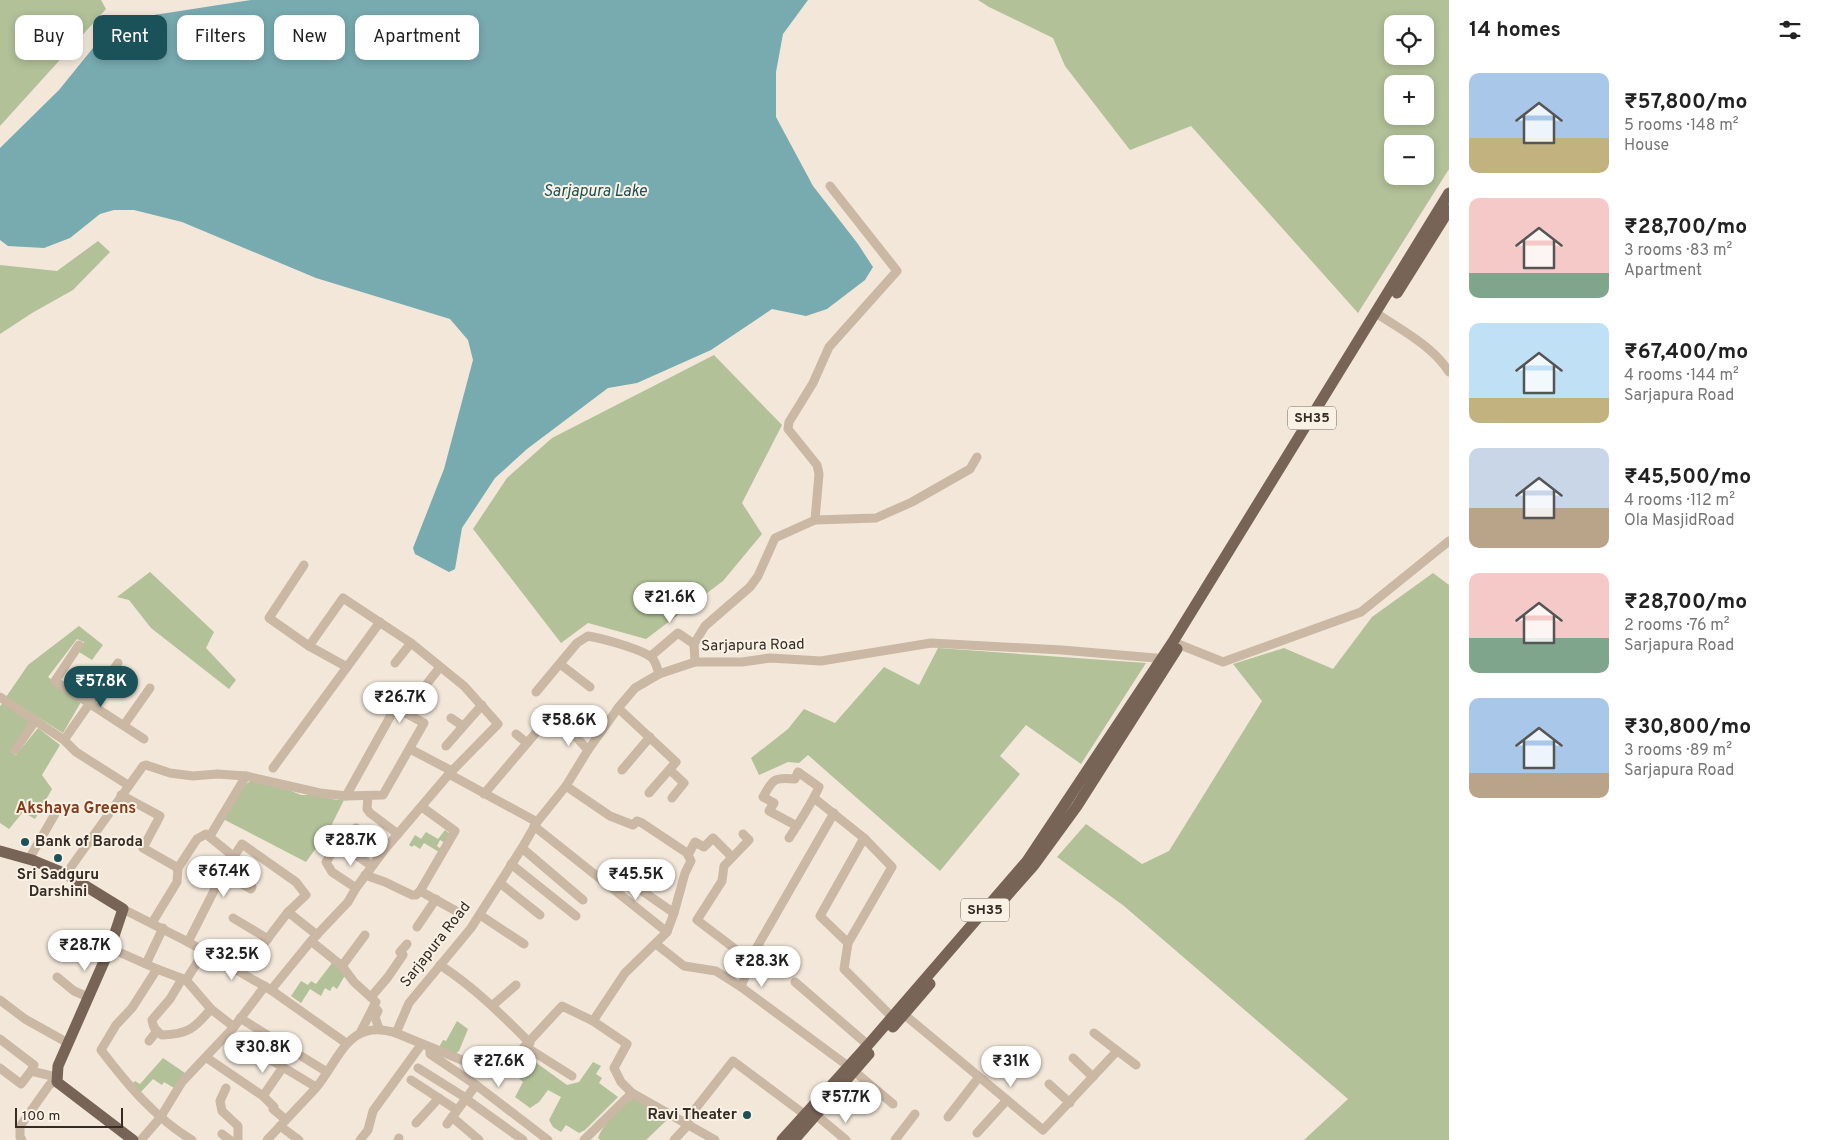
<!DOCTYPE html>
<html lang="en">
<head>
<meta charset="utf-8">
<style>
	body { margin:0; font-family:Overpass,sans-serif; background:#f2f2f2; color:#222; height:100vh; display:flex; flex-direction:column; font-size:19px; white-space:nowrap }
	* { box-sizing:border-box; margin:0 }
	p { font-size:16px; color:#767676 }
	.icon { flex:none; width:28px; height:28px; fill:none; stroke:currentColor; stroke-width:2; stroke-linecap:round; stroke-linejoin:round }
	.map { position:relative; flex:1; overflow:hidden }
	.side { display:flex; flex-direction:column; background:#fff; width:375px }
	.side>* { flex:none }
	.guide { position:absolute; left:15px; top:15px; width:475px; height:45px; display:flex; gap:10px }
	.fabs { position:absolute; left:1384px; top:15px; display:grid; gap:10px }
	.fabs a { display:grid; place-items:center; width:50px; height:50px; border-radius:10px; background:#fff; box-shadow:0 2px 8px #0003; font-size:25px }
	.scale { position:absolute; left:15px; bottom:12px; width:108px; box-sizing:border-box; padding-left:5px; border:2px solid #352c26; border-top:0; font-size:14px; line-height:18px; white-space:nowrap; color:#352c26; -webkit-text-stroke:4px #faf1e5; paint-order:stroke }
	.price { position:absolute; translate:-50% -42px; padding:0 11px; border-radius:18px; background:#fff; color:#222; font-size:16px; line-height:32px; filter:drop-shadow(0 1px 2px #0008) }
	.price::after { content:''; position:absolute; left:50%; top:30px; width:15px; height:11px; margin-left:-8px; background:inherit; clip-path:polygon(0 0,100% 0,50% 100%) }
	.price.selected { background:#1b5158; color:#fff }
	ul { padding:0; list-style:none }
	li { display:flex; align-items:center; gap:15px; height:125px; padding:0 20px }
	li span { display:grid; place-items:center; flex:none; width:140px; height:100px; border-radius:10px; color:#555 }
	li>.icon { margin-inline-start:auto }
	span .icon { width:60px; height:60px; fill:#fffc; stroke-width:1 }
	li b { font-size:21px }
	h2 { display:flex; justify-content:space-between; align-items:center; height:60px; padding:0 20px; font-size:21px }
	.pill { padding:0 18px; border-radius:10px; background:#fff; box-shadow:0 2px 8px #0003; font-size:18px; line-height:45px }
	.pill.selected { background:#1b5158; color:#fff }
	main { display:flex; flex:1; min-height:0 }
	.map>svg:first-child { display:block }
	.green { fill:#b2c198; fill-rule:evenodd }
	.water { fill:#77abb0 }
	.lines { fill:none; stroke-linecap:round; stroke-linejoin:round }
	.minor { stroke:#cab7a4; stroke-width:9 }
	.major { stroke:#786357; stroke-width:11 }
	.poi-dot { fill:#1b5158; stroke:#faf1e5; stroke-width:2 }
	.labels { text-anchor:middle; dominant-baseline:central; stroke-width:4; stroke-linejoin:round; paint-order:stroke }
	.shield { fill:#faf1e5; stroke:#70675f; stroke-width:1 }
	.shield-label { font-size:14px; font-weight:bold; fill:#352c26 }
	.street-label { font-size:15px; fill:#352c26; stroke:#faf1e5 }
	.poi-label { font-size:15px; font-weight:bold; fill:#352c26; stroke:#faf1e5; text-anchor:start }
	.water-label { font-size:16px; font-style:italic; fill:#1b5158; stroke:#faf1e5 }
	.neighbourhood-label { font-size:16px; font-weight:bold; fill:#873b1d; stroke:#faf1e5 }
</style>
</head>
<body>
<main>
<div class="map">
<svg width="1449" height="1140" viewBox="0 0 1449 1140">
	<rect width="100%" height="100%" fill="#f2e7d9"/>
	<g class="green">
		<path d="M0,0h101l5,9 -106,117z"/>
		<path d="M978,0h471v169l-91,144 -167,-187 -61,24 -65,-84 -12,-28 -64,-31zM1392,24h33v32h-33zM1392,84h33v32h-33zM1392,144h33v32h-33z"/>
		<path d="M98,241l12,11 -37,38 -41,23 -32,21v-69l57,6z"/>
		<path d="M714,355l68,70 -40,78 20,31 -39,47 -77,58 -58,-16 -27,20 -88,-114 34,-51 45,-40z"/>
		<path d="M150,572l64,60 -8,16 30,32 -7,9 -78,-61 -22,-28 -12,-3z"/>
		<path d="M1433,573l16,12v555h-145l44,-41 -224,-193 -67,-49 29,-33 56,40 27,-13 93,-150 -29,-37 51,-16 49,21 39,-52z"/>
		<path d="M79,626l24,19 -11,15 -13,-8 5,-10 -7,-3 -29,38 33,25 -18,31 -57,-36 22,-32z"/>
		<path d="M938,648l208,15 -65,101 -55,-39 -26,31 20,18 -80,97 -132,-116 -9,8 -11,-1 -29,13 -8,-17 37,-29 16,-20 31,14 49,-56 35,18z"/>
		<path d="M3,703l27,18 -19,31 5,3 22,-27 22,17 -18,30 10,14 -17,30 -12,-7 -14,17 -9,-6v-117z"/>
		<path d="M251,781l33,7 17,7h13l23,5 8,-2 -16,32 -23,32 -83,-43 24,-36z"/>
		<path d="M445,830l5,4 -5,9 -5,-3 -3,6 4,3 -2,3 -15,-9 -4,6 -6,-4 -2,2 -3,-2 6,-10 6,4 5,-7 12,7z"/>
		<path d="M332,963l11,7 4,8 -3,-1 -7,12 -4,-3 -3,5 -5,-3 -4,8 -11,-7 -9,14 -10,-7 10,-15 7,4 3,-4 5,3z"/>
		<path d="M457,1021l11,8 -9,22 -6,4 -15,-6 5,-9 3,1z"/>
		<path d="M524,1054l43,31 12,-3 14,-20 8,4 -5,8 6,4 -3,5 19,14 -33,33 -6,3 -13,-8 -5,7 -8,-5 -4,-7 12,-23 -13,-7 -9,12 -9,6 -15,-11 8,-15 -14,-14z"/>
		<path d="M163,1058l22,15 -11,15 -10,-6 -2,3 -9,-6 -14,15 -7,-10 3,-3 5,3z"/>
		<path d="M634,1098l35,20 -23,22h-46l-2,-2c4,-13 24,-33 36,-40z"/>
	</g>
	<path class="water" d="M251,0h557l-25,34 -7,38v45l37,69 45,58 15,23 -8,13 -38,29 -21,7 -34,-7 -61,41 -74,33 -29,5 -81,61 -32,29 -33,50 -7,41 -6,3 -34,-18 -2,-6 31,-79 29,-109 -5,-20 -18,-21 -134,-41 -134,-56 -48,-12h-20l-14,4 -30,24 -26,10 -36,-2 -8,-6v-92l59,-58 51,-63 18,-8z"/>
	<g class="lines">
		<g class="minor">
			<path d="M1376,313c25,17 57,33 73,59"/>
			<path d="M815,520l61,-2 36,-16 58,-33 7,-12"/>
			<path d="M304,565l-35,53 40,28 38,21"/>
			<path d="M1173,642l50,20 138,-50 88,-71"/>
			<path d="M79,645l-24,36 89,58"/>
			<path d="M651,656l27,-23 16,11"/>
			<path d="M695,662l-1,-18 11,-18 45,-39 8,-11 17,-38 40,-18 4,-46 -2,-9 -29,-36 1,-7 24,-39 16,-36 68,-76 -67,-85"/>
			<path d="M395,663l16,-20"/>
			<path d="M560,664l30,23"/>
			<path d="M536,692l41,-49 11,-7c13,2 53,13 63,21 5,4 6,11 8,17"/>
			<path d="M0,697l64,43 12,12 52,33"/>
			<path d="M416,698l24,-31"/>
			<path d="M618,708l58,54 -27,31"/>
			<path d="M451,718l12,8"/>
			<path d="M124,725l26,-37"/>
			<path d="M567,727l21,23"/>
			<path d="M516,734l11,9"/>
			<path d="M64,740l54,-77"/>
			<path d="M446,746l36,-41"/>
			<path d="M410,749l42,22"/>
			<path d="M15,750l21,-30"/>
			<path d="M273,768l107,-146"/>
			<path d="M622,770l28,-33"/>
			<path d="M670,770l14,13 -12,15"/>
			<path d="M449,774l88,48"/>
			<path d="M566,786l44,30 23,9 4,-4 5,2 45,30 4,8 -6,12 -11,40 -7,19 -42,41 -32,48"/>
			<path d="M484,794l61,-72"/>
			<path d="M121,795l39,21 -17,32 35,20"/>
			<path d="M346,796l49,-88"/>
			<path d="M368,796l-1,13 3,4 28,21"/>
			<path d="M814,798l50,40 28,29 -44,76 -4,26 48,48"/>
			<path d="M534,826l133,106"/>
			<path d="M356,828l29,21"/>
			<path d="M210,836l36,-60"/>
			<path d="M789,838c11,-17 22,-33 30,-51l-21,-15 -3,7c-21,-2 -22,0 -32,18l11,6 -5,8 28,15"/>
			<path d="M344,847l28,19"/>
			<path d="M522,848l61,52"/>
			<path d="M331,854l-5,8 6,10 24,16"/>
			<path d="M688,855l7,-13 9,5 9,-9 19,19"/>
			<path d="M29,859l26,-45"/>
			<path d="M511,864l65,52"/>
			<path d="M612,870l62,43"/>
			<path d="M223,873l28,16 1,-2"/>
			<path d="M66,874l77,-108 3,-1 24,8 23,3 24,-2 29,2 74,17 26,3 37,-1 41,-72 -37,-20"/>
			<path d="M365,875l20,7 27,13h4l4,-4 35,-60 -33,-24"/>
			<path d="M500,883l40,32"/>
			<path d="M420,891l36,20"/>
			<path d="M123,909l65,33 83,48 75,53"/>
			<path d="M288,912l29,23"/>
			<path d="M480,915l44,29"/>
			<path d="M233,918l35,21"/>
			<path d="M152,923l25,-41 1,-14 19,-29 9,-5 27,22"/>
			<path d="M417,927l19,-28"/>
			<path d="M311,941l31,25 12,16 22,20 -16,31"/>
			<path d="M188,942l35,-69 19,-29 54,38 10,13 -18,17 -26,34"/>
			<path d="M848,943l-28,-27 44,-78"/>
			<path d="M656,944l28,22 32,5 25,16 107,79 45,38"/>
			<path d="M110,948l47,21 29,11 25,29 23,18"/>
			<path d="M753,954l81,-141"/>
			<path d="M146,964l17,-36"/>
			<path d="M440,965c34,22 62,50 90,78"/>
			<path d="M342,966l23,-31"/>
			<path d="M157,969l-25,39 -16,17 -15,25c26,34 54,68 91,90"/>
			<path d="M57,977l17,14 14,6"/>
			<path d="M182,979l-12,20 -18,21c1,8 4,11 10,15 26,-1 32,-6 49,-26"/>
			<path d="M186,980l18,-28"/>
			<path d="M795,982l73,63"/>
			<path d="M741,987l10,-26 -54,-41 25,-39 2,-15 25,-26 -6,-6"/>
			<path d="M271,990l40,-49 37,-39 8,-14 29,-39 64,-75 49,-50 -34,-38 -53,-43 -68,-45 -34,48"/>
			<path d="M371,997l17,-20 15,-22 -3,-3 7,-8"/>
			<path d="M0,1000l25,19 43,24"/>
			<path d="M493,1005l23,-20"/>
			<path d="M374,1006l4,5 -3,6 4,12"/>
			<path d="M900,1011l143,119 74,-79"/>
			<path d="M240,1018l87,54"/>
			<path d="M396,1033l78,32h24l14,-5 50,-54 31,15 34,23 -13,24 7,14 11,11 83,47"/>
			<path d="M1094,1033l42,32"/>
			<path d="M228,1034l88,53"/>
			<path d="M0,1039l34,26 -3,6 25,6"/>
			<path d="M149,1041l8,-10"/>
			<path d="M526,1047l46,29"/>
			<path d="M430,1048v6l46,31 72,55"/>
			<path d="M207,1058l56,38 11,11 -1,2 12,10"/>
			<path d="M1073,1058l20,19"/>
			<path d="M0,1068l21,16 10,-13"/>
			<path d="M418,1068l48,30"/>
			<path d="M411,1080l46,30"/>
			<path d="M1049,1084l21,19"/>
			<path d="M226,1088l-6,13 2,10 16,15v14"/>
			<path d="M263,1096l20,-29"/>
			<path d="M466,1099l57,41"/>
			<path d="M816,1115l30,25"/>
			<path d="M452,1117l27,23"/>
			<path d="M948,1117l31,-40"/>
			<path d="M685,1122l48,-61 71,53"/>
			<path d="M416,1123l23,-25"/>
			<path d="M447,1124l29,-39"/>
			<path d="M280,1126l19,14"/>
			<path d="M977,1133l30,-33"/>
			<path d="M222,1134l8,6"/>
			<path d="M22,1140l-2,-3v-10l3,-5 27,-38 7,-2"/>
			<path d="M141,1140l19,-22 22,-36 52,-55 31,-41"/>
			<path d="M267,1140c16,-17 32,-34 48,-51 24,-28 33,-72 81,-56l13,-30 62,-75 51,-80 15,-26 29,-36 22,-36 30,-42 17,-20 24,-14 36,-12h47l28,-4 51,3 110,-18 131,7 105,9"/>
			<path d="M360,1140l8,-10 5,-19 48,-66"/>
			<path d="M398,1140l1,-2"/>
			<path d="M584,1140l48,-47"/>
			<path d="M674,1140l15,-16"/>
			<path d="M895,1140l20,-26"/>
		</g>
		<g class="major">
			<path d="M1397,293l52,-83"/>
			<path d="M0,851l32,9 34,14 57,35 -13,39 -52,118 -1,16 76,58"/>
			<path d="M998,906l36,-41 43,-59 100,-157"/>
			<path d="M893,1027l37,-43"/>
			<path d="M782,1140l86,-95 159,-184 147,-221 275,-447"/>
			<path d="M794,1140l75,-86"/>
		</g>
	</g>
	<g class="poi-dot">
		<circle cx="25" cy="842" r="5"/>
		<circle cx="58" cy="858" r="5"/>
		<circle cx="747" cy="1115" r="5"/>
	</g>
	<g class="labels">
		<g class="shield">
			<rect x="1288" y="406.5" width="48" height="23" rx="4"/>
			<rect x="961" y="898.5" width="48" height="23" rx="4"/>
		</g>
		<g class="shield-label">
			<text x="1312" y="418">SH35</text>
			<text x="985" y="910">SH35</text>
		</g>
		<g class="street-label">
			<text transform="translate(753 646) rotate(-1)">Sarjapura Road</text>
			<text transform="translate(436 945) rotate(-52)">Sarjapura Road</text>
		</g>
		<g class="poi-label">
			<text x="35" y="842">Bank of Baroda</text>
			<text x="58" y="875" text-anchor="middle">Sri Sadguru<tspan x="58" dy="17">Darshini</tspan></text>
			<text x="737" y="1115" text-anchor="end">Ravi Theater</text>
		</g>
		<g class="water-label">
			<text x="595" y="192">Sarjapura Lake</text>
		</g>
		<g class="neighbourhood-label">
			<text x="76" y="809">Akshaya Greens</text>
		</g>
	</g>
</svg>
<div class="fabs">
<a><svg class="icon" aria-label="locate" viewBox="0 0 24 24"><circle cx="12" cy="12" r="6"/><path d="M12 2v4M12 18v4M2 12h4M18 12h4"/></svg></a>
<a>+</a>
<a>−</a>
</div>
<div class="scale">100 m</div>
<b class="price" style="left:670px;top:624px">₹21.6K</b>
<b class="price selected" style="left:101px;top:708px">₹57.8K</b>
<b class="price" style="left:400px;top:724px">₹26.7K</b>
<b class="price" style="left:569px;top:747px">₹58.6K</b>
<b class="price" style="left:351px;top:867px">₹28.7K</b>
<b class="price" style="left:224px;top:898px">₹67.4K</b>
<b class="price" style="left:636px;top:901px">₹45.5K</b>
<b class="price" style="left:85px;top:972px">₹28.7K</b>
<b class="price" style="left:232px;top:981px">₹32.5K</b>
<b class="price" style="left:762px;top:988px">₹28.3K</b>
<b class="price" style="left:263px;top:1074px">₹30.8K</b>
<b class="price" style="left:499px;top:1088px">₹27.6K</b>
<b class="price" style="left:1011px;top:1088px">₹31K</b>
<b class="price" style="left:846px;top:1124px">₹57.7K</b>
<div class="guide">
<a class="pill">Buy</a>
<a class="pill selected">Rent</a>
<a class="pill">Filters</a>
<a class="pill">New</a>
<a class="pill">Apartment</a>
</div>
</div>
<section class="side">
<h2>14 homes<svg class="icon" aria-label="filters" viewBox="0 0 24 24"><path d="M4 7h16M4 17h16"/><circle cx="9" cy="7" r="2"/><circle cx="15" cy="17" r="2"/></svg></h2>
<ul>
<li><span style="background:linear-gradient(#a9c7e8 65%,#c2b280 0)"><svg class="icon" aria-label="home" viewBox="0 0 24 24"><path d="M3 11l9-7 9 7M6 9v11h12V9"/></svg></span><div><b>₹57,800/mo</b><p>5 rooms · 148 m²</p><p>House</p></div></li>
<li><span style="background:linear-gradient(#f6c9c9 75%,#7fa58c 0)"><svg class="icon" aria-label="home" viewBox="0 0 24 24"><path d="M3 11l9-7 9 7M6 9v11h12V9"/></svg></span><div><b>₹28,700/mo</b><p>3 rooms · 83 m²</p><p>Apartment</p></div></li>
<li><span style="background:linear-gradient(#bfe0f5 75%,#c2b280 0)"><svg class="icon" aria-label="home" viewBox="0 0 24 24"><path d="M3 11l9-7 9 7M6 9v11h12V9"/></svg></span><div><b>₹67,400/mo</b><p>4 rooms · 144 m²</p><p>Sarjapura Road</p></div></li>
<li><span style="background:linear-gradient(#c9d6e8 60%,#b9a48a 0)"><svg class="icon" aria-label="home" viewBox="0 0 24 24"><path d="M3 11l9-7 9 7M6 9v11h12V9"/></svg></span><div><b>₹45,500/mo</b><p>4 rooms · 112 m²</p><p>Ola MasjidRoad</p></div></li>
<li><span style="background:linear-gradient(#f6c9c9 65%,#7fa58c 0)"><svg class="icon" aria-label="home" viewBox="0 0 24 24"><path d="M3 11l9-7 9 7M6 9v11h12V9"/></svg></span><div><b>₹28,700/mo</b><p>2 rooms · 76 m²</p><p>Sarjapura Road</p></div></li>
<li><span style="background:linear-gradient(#a9c7e8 75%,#b9a48a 0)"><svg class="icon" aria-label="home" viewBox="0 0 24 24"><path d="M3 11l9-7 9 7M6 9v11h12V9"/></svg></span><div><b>₹30,800/mo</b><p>3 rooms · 89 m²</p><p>Sarjapura Road</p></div></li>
</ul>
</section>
</main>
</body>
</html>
